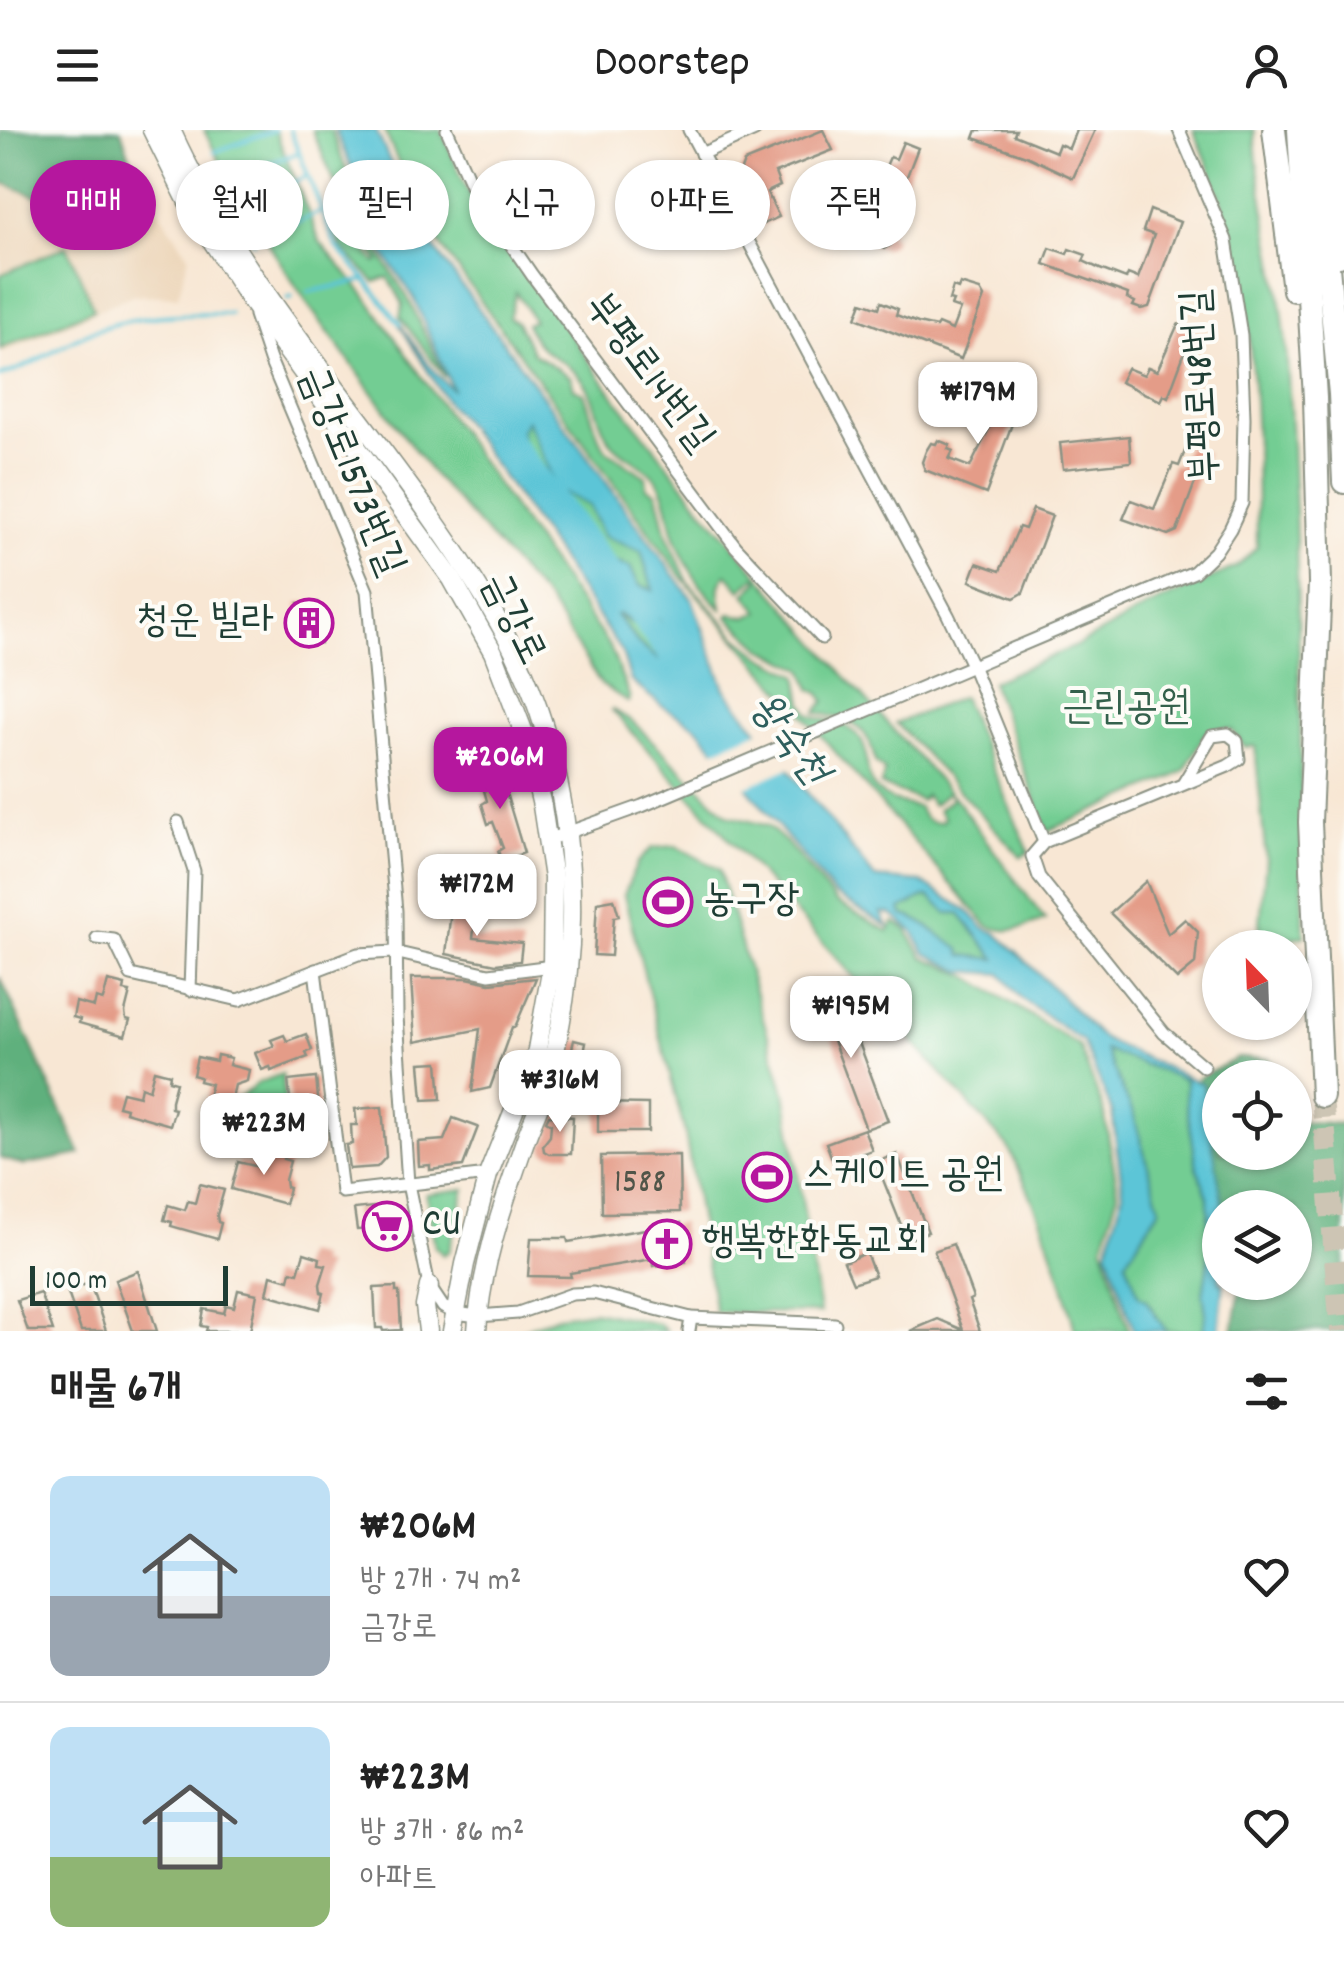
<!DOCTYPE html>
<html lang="ko">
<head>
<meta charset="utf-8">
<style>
	body { margin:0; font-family:Dekko,"Poor Story",sans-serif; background:#f2f2f2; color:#222; height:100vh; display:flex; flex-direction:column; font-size:38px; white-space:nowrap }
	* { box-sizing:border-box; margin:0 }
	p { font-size:32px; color:#767676 }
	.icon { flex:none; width:55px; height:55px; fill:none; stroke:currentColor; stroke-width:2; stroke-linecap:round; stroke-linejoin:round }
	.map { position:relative; height:1201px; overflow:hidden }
	.sheet { display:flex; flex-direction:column; background:#fff; flex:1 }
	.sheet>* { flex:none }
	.banner { position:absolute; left:30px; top:30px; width:1285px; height:90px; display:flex; gap:20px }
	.needle { width:65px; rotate:337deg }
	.controls { position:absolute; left:1202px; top:800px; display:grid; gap:20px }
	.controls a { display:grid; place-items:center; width:110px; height:110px; border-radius:50%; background:#fff; box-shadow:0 2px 8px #0004; font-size:50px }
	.scale { position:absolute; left:30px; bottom:25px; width:198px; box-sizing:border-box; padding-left:10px; border:5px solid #1f3d34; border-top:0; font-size:28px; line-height:35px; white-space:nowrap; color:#1f3d34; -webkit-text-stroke:8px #fdfcf7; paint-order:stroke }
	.price { position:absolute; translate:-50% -85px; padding:0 22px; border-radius:20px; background:#fff; color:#222; font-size:32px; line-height:65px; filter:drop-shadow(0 2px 5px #0008) }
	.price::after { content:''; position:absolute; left:50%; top:60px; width:30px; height:22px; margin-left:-15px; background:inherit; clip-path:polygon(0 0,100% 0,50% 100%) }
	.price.active { background:#b5179e; color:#fff }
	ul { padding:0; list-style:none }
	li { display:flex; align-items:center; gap:30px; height:250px; padding:0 50px }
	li+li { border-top:2px solid #e0e0e0 }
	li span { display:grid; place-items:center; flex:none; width:280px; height:200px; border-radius:20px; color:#555 }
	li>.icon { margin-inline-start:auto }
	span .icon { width:120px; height:120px; fill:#fffc; stroke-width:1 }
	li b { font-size:42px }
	h2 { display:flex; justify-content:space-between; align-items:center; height:120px; padding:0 50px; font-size:42px }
	.chip { padding:0 35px; border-radius:45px; background:#fff; box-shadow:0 2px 8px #0004; font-size:35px; line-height:90px }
	.chip.active { background:#b5179e; color:#fff }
	header { display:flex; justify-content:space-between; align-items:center; height:130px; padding:0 50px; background:#fff; font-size:45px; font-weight:600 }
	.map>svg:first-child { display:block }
	.built { fill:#edd7bb }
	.green { fill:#73cd93; stroke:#498564; stroke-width:2.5; fill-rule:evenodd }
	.forest { fill:#5eb07d; stroke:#3e7658; stroke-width:2.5 }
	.water { fill:#5cc5d7; stroke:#3e8186; stroke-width:2.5; fill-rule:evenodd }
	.pier { fill:#f8e7d4 }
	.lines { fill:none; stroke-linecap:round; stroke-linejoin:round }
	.stream { stroke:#5cc5d7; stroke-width:4 }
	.river { stroke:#5cc5d7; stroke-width:25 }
	.building { fill:#e49c88 }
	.highway-tunnel { stroke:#cdc5b4; stroke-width:22; stroke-dasharray:22 11; stroke-linecap:butt }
	.street-casing { stroke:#8c9284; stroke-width:15 }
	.secondary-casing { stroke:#8c9284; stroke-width:21 }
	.highway-casing { stroke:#8c9284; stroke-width:26 }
	.street { stroke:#fff; stroke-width:11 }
	.secondary { stroke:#fff; stroke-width:18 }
	.highway { stroke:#fff; stroke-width:22 }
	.labels { text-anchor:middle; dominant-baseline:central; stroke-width:8; stroke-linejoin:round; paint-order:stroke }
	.number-label { font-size:35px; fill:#505549 }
	.street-label { font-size:40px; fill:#1f3d34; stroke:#fdfcf7 }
	.poi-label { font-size:40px; fill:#1f3d34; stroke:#fdfcf7; text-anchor:start }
	.park-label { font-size:40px; fill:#34614c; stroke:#fdfcf7 }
	.water-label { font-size:42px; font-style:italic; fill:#2e5f5d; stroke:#fdfcf7 }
</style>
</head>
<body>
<header><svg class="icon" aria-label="menu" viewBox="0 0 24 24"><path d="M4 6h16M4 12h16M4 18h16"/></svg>Doorstep<svg class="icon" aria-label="person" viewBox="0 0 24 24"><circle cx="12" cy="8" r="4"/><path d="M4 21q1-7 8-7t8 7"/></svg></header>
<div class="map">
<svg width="1344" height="1201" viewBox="0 0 1344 1201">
	<rect width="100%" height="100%" fill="#fdfcf7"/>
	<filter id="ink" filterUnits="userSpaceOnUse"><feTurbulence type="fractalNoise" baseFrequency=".01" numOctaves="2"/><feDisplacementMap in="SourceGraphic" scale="20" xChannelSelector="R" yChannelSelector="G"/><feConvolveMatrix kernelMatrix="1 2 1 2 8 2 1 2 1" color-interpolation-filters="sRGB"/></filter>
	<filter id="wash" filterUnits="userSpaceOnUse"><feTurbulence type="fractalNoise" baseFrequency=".0048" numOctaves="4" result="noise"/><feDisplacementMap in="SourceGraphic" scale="40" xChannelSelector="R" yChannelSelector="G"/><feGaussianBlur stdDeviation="2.25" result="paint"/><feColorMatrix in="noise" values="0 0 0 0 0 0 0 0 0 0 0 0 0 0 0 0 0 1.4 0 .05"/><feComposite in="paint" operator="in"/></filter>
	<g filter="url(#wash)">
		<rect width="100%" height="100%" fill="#f8e7d4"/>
		<path class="built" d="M137,48l52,78 -11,40 -46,-1 -132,59v-172l65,25z"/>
		<g class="green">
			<path d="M204,0h71l45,112 45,53 245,352 20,51 -2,4 -27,-18 -51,-80 -119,-132 -122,-166 -72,-110z"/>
			<path d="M312,0h19l45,118 32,50 37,79 -45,-60 3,-13 -15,-27 -13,5 -33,-34 -12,-28 8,-6 38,49 3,-2 -27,-39z"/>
			<path d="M384,0h57l25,57 15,23 136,190 83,106 147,172 111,124 87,118c-20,7 -38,16 -58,5l-305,-348 -255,-350zM516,162l18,29 -8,3c18,38 32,28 54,53 16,18 16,44 29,63 12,17 36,23 48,40 11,16 11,34 16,51 10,31 26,57 49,78 -1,-12 -7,-23 5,-35l14,16 15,-13 3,4 -14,13 15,18 -13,5 -17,-3 -2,3 35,32 40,20 8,20 9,5 5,7 -9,11c35,9 53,12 59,50l10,9 -4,14 40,16 4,-6 8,10 15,-13 4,6 -14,12 6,8 -1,3c-12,3 -21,-2 -24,-13 -10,-4 -22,-4 -31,-10 -35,-18 -9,-45 -35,-67 -11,-10 -30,-10 -44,-17l-6,-11 -5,-28 -35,-18 -26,-20 -49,-55 -21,-47 -10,-42 -10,-5 -1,-11 -40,-27 -8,-15 -14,-42 -10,-4 -3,-12 -38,-24 -16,-31 -8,-5z"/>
			<path d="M1193,0h61c5,74 27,145 32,219 15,195 13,391 18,587l-46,8 8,-84 -11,-114 -10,1 -14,-18h-17l-9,5 -21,37 -11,6 -126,54 -56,-149 87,-37 67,-37 93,-42 19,-19c0,-141 -1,-288 -64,-417z"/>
			<path d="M67,116l27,63 -94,40v-74z"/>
			<path d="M528,289l61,87 14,30 38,15 13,39 -15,-5 -9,-18 -22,-7 -27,-31 -32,-24 -19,-30 -9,-46z"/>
			<path d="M612,459l47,30 16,28 -16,13 -20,-16 -24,-30 19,11z"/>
			<path d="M962,567l67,155 -8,5 -125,-134z"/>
			<path d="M611,579l21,12 95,94 41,11 18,16 50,60 52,29 6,-9 13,8 16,27 45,19 111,70 25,65 14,81 -15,54 26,85h-54c-15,-65 -37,-124 -67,-184z"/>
			<path d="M676,716l43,23 66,224 35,220 -105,-1 -30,-179 -61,-238 13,-32 15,-15z"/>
			<path d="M924,767h6l17,16h12l38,47 -35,-5 -3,-6c-19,-11 -35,-29 -56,-34l-3,-6z"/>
			<path d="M1104,919l82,31v21l11,67 11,29 1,59 -6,38 3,21 -3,16h-37l-19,-31 -8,-3 -13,-36 34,-53z"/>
			<path d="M282,944l7,65 -22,7 -27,-49 18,-14z"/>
			<path d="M465,1059l-16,62 -6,4 -8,-8 -9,-53z"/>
			<path d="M593,1181l66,13 7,7h-147l39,-15z"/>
		</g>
		<g class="forest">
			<path d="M0,0h121l16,48 -72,29 -65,-25z"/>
			<path d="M0,847l81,177 -57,11 -24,-7z"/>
			<path d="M1238,928l31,1 18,18 -67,1v74h75v-31l49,3v207h-111l8,-48 54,-1v-74l-74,-1 -28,-102 5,-27z"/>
		</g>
		<path class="water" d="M335,0h41l45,100 271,369 33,90 150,189 46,4 46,28 17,18 12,5 20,18 87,88 100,45 20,123 -3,1v74l4,1 -5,48h-16l3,-17 -3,-20 6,-38 -1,-59 -11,-29 -11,-67v-21l-81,-30 28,63 27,95 -34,53 13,35 7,4 20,31h-32l-27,-81 16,-57 -11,-82 -29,-69 -61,-43 -21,-25 -39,-3 -37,-18 -12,-22 -22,-17 -10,-2 7,14 -54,-32 -137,-167 -35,-21 -31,-25 -9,-28 -74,-112 -83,-118 -17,-19 -50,-82 38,52 17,16 -40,-94 -31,-45 -19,-57zM527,290l30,69 32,17 14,30 38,15 12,39 -14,-5 -9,-18 -22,-7 -27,-31 -32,-24 -19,-30 -9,-45zM614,459l45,30 16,29 -16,12 -20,-16 -23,-29 4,-1 18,14zM924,767h6l17,16h12l37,46 -34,-4 -2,-6c-19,-11 -36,-29 -57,-34l-2,-6z"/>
		<path class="pier" d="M763,599l31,37 -50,22 -32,-37z"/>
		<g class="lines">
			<g class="stream">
				<path d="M290,0l46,116 30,34"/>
				<path d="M214,22l61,-22"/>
				<path d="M228,48l70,-25"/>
				<path d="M212,54l5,-1"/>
				<path d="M251,73l54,-26"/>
				<path d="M231,82l3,-2"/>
				<path d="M265,107l55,-25"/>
				<path d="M253,112h1"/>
				<path d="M308,162l58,-12 34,44"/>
				<path d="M287,169l5,-2"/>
				<path d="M0,246c33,-10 48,-24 77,-38 50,-24 100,-24 153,-24"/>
			</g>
			<path class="river" d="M508,309l181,240"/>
		</g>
		<g id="blocks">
			<g class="building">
				<path d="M823,0l10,20 -58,23 5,13 -13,6 12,25 -18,8 -22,-50 5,-13z"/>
				<path d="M977,0h39l-2,5 42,17 3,-8 10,4 7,-18h19l-22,48 -47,-22 -52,-18z"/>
				<path d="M903,12l15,6 -30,77 4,2 -3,9 5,1 -3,8 -7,4 -85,-31 10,-29 21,7 -4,11 43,15 4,-10 4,2 7,-21 5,-17 -6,-3 7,-16 6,2z"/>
				<path d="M1150,80l30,12 -31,85 -8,2 -8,-3 2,-4 -8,-4 1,-4 -84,-30 6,-16 17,6 2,-5 17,6 -3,6 17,8 26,10 2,-5 10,4 16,-43 -11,-4z"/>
				<path d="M960,154l20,6 4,7 -23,62 -105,-41 6,-16 17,6 2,-6 17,7 -2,6 22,8 18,4 2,-3 14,6 8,-21 -9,-3 2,-5 -4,-1 4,-13 5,2z"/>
				<path d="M1178,194l15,6 -25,67 -4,-2 -3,6 -41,-19 7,-14 17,7 4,-8 9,4z"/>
				<path d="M1009,253l16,6 -39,105 -61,-24 -3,-8 4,-11 5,-8 5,1 2,-4 12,5 -2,4 5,2 -4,8 21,8 25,-50 -5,-3 6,-16 6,2z"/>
				<path d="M1129,306l2,26 -68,7 -3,-26z"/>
				<path d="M1187,316l19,7 -29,78 -9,4 -45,-16 8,-19 23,9 19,-45 6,2z"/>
				<path d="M1033,379l19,7 -29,77 -9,5 -44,-17 7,-18 23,8 19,-44 6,2z"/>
				<path d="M318,472l3,41 -20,1 -3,-41z"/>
				<path d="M497,633l27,90 -17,6h-6l-3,-8 5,-3 -10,-26 -5,2 -6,-20 5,-3 -9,-32z"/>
				<path d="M1146,751l22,53 17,-15 13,13 -3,32 -18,15 -67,-66z"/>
				<path d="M614,769l5,17 -5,1 -3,39 -17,-1 3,-53z"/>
				<path d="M452,772l25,3 -4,33 49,5 -2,18 -24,3 -50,-10z"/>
				<path d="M411,848h56l23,5 46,-5 -21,49h-3l-22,61 -18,4 8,-63 -65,13z"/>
				<path d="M108,851l17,4 -1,6 6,1 -5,20 1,7 4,1 -5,16 -46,-13 1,-4 -7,-2 3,-15 18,5 2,-9 7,2z"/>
				<path d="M844,872l44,119 -22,8 -36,-97 -15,5 -8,-22z"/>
				<path d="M306,904l6,16 -6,3 2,4 -37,14 -1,-4 -8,3 -7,-17 19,-7 -3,-6 13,-5 3,6z"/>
				<path d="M574,910l12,3 -5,24 -13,-2z"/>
				<path d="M217,925l14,3 -2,7 20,5 -2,11 -12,4 -9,39 -23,-6 8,-34 -12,-3 1,-4 -7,-2 4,-18 19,4z"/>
				<path d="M438,932l3,37 -18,1 -3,-37z"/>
				<path d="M154,940l16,4 -1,6 7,2 -5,19v7l4,1 -5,16 -45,-13 1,-4 -8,-2 4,-14 17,4 2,-9 8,3z"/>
				<path d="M316,948l6,58 -28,3 -6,-58z"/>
				<path d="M598,973l50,1v28h-50z"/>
				<path d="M382,977l4,50 -9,10 -28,2 -3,-24 6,-1 -1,-19h6l-2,-16z"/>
				<path d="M549,985l24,2 -2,37h-22l-5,-3 -1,-6 7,-9 1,-12 -5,-3z"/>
				<path d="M453,988l25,9 -15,39 -33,4v-5l-11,1 -1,-24 26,-2z"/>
				<path d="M227,997l23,5 -5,22 -23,-5z"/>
				<path d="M864,999l8,21 -38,14 -8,-21z"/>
				<path d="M268,1018l17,5 -2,6 7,2 -5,19 1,7 3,1 -4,16 -54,-15 7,-27 25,6z"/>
				<path d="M897,1024l31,78 -21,8 -31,-78z"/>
				<path d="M679,1025l1,57 -78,1 -1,-57z"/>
				<path d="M200,1054l24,6 -7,25 1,7 3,1 -4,16 -46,-13 1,-4 -8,-2 4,-15 17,5 3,-9 7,2z"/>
				<path d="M383,1076l9,9 3,27 -21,2 -1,-15 -16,1 -3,-21z"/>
				<path d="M681,1093l5,39 -33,4 -1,-7 -82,14 1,4 -43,-1 3,-38h36l1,4z"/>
				<path d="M953,1114l20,54 -4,2 11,31h-70l28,-12 25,11 -29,-79z"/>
				<path d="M304,1123l16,5 -1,6 7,1 -6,19 1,8 3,1 -4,16 -53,-15 4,-19 18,5 2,-9 7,2z"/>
				<path d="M866,1123l9,23 -22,7 -9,-21z"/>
				<path d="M138,1141l19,60h-24l-18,-51z"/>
				<path d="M90,1153l16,48h-25l-14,-41z"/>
				<path d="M396,1157v5h3l2,38 -18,1 -1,-3h-6l-2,-40z"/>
				<path d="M238,1160l19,4 -7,37h-44l1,-4 -6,-1 3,-17 20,4 2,-8 8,2z"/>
				<path d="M40,1163l13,38h-25l-11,-31z"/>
			</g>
		</g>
	</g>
	<g filter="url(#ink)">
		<use href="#blocks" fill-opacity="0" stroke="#8c9284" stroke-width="2.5"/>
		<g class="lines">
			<path class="highway-tunnel" d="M1322,966l19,235"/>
			<g class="street-casing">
				<g id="street">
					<path d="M447,0l26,59 59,86 204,272 86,91"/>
					<path d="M689,0l259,485 24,50 72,177 184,-76 11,-7 -2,-18 -9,-7 -16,2 -29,48"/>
					<path d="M701,24l54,-24"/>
					<path d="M255,185l15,45 97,231 29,320 1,105 11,168 21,102 14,21 12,6 23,3 40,-3 54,-19 21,-1 98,25 -2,13"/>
					<path d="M178,692l16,49 -4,119"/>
					<path d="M547,710l95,-34 552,-234 21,-20 15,-23 12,-26 2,-85 -3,-83 -15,-95 -47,-110"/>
					<path d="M1044,712l-12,14 7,21 125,156 40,34"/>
					<path d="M97,808l17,2 17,35 108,25 119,-46 36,-2 95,22 63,-8"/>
					<path d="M315,840l27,222 146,-17"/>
					<path d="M691,1188l144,6"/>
				</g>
			</g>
			<g class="secondary-casing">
				<g id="secondary">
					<path d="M152,0l40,80 59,91 201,278 41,73 34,89 15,65 11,72 -1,88 -16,89 -48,120 -23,89 -13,67"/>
					<path d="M171,0c81,180 230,320 327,491 51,88 75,197 73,298 -1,56 -10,112 -24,165 -6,19 -15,38 -22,57 -21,61 -44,124 -48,190"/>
					<path d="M428,1201l-3,-25 4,-20"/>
				</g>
			</g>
			<g class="highway-casing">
				<g id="highway">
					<path d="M1274,0l20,160"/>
					<path d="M1299,0l16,268 5,185 -10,239 12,274"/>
					<path d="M1315,0l25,264 4,88"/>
					<path d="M1335,0l4,126"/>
				</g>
			</g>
			<use href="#street" class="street"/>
			<use href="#secondary" class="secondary"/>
			<use href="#highway" class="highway"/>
		</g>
	</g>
	<defs>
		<g id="building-ring" transform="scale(2.5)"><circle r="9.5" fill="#fdfcf7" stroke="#b5179e" stroke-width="1.5"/><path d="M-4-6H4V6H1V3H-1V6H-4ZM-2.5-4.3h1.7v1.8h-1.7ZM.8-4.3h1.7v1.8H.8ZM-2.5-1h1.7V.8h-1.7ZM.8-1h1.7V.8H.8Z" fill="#b5179e"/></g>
		<g id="stadium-ring" transform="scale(2.5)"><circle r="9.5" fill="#fdfcf7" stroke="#b5179e" stroke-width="1.5"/><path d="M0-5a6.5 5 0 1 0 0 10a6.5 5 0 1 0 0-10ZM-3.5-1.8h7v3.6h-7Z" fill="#b5179e"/></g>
		<g id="supermarket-ring" transform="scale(2.5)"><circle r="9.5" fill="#fdfcf7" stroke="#b5179e" stroke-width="1.5"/><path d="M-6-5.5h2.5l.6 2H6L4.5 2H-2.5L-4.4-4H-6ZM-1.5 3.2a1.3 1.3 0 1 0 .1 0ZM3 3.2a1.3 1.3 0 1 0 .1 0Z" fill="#b5179e"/></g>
		<g id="church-ring" transform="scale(2.5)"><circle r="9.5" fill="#fdfcf7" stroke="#b5179e" stroke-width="1.5"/><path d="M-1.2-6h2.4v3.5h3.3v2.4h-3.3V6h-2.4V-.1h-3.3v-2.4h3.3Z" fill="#b5179e"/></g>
	</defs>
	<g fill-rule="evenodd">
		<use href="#building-ring" x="309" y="493"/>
		<use href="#stadium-ring" x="668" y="772"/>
		<use href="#stadium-ring" x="767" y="1047"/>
		<use href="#supermarket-ring" x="387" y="1096"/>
		<use href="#church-ring" x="667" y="1114"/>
	</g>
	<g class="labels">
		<g class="number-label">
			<text x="640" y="1054">1588</text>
		</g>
		<g class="street-label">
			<text transform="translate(647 244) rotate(53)">부평로14번길</text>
			<text transform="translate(1204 256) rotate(-93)">부평로48번길</text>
			<text transform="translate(349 342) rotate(68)">금강로1573번길</text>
			<text transform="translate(511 490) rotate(64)">금강로</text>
		</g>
		<g class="poi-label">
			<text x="274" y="493" text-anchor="end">청운 빌라</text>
			<text x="703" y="772">농구장</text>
			<text x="802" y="1047">스케이트 공원</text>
			<text x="422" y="1096">CU</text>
			<text x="702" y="1114">행복한화동교회</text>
		</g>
		<g class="park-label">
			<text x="1126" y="580">근린공원</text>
		</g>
		<g class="water-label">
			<text transform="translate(787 611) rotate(53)">왕숙천</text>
		</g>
	</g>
</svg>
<div class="controls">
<a><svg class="needle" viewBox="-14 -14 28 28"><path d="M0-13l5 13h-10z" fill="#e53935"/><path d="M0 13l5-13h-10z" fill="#767676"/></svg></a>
<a><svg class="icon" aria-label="locate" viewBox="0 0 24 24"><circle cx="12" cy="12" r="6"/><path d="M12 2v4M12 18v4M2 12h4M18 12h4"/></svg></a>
<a><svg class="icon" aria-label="layers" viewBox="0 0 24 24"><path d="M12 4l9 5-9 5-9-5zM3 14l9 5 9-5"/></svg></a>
</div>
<div class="scale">100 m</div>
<b class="price" style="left:978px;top:317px">₩179M</b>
<b class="price active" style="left:500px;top:682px">₩206M</b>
<b class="price" style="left:477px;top:809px">₩172M</b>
<b class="price" style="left:851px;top:931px">₩195M</b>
<b class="price" style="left:560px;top:1005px">₩316M</b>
<b class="price" style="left:264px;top:1048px">₩223M</b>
<div class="banner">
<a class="chip active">매매</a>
<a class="chip">월세</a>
<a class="chip">필터</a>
<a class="chip">신규</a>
<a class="chip">아파트</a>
<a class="chip">주택</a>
</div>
</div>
<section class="sheet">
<h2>매물 6개<svg class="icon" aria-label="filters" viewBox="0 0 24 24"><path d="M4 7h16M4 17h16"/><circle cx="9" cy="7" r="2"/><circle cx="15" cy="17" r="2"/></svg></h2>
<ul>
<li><span style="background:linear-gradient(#bfe0f5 60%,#9aa5b1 0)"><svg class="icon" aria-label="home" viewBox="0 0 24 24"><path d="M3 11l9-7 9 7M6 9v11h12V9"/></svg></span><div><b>₩206M</b><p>방 2개 · 74 m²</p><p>금강로</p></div><svg class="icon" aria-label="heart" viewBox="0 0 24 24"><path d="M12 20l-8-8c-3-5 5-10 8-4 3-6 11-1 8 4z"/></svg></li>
<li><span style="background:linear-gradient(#bfe0f5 65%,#8fb573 0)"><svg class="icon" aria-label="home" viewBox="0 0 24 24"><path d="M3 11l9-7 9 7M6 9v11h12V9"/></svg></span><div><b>₩223M</b><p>방 3개 · 86 m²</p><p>아파트</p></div><svg class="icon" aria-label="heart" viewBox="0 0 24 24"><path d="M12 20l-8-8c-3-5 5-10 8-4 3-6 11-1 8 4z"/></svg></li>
</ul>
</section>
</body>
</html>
